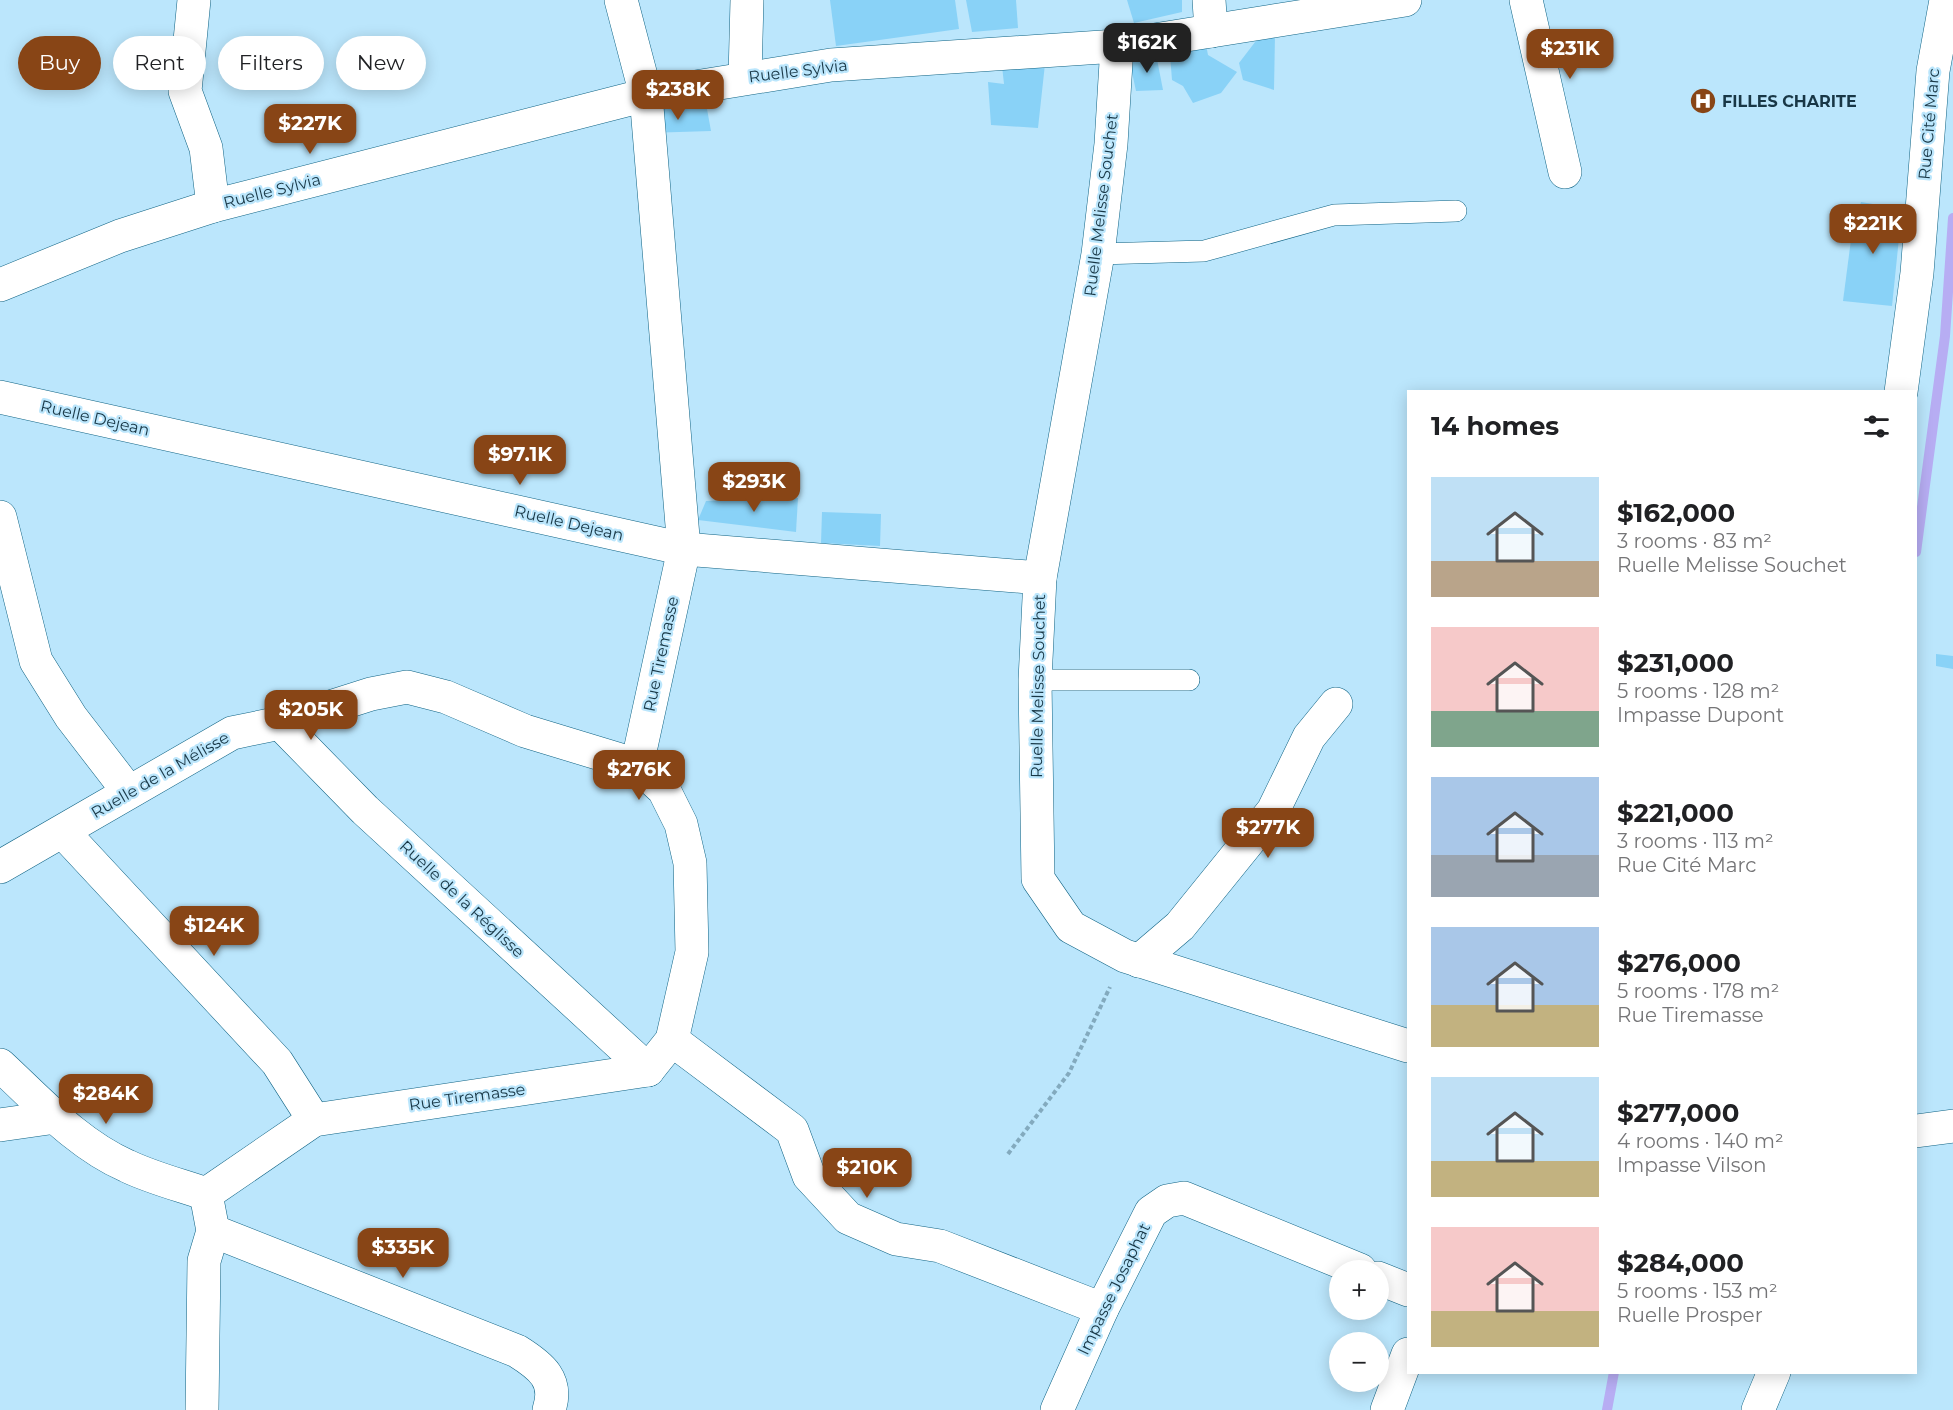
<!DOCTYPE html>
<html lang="en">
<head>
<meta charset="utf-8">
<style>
	body { margin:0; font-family:Montserrat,sans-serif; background:#f2f2f2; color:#202124; height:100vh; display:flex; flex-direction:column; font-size:22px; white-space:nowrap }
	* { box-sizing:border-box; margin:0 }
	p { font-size:20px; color:#757577 }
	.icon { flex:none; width:33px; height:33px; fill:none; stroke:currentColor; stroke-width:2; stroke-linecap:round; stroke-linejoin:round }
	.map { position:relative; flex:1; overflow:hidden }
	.side { position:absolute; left:1407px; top:390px; width:510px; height:984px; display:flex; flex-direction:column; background:#fff; border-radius:0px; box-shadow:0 3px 15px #0003 }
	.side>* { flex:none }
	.top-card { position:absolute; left:18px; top:36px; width:570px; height:54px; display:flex; gap:12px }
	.buttons { position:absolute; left:1329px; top:1260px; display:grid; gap:12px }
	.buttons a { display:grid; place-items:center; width:60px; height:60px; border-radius:50%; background:#fff; box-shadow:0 3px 15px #0003; font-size:30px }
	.price { position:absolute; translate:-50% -51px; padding:0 14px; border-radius:12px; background:#884516; color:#fff; font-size:20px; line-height:39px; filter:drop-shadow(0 2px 3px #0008) }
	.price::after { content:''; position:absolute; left:50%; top:36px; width:18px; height:14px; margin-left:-9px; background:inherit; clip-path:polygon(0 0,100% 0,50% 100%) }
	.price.selected { background:#222; color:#fff }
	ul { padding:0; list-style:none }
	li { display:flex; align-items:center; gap:18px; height:150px; padding:0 24px }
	li span { display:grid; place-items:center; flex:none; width:168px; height:120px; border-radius:0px; color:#555 }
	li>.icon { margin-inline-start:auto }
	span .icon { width:72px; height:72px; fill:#fffc; stroke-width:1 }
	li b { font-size:26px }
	h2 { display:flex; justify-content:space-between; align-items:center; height:72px; padding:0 24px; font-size:26px }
	.tag { padding:0 21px; border-radius:27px; background:#fff; box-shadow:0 3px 15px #0003; font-size:21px; line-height:54px }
	.tag.selected { background:#884516; color:#fff }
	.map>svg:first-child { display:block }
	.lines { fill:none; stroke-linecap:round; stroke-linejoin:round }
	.stream { stroke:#b7adf3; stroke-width:10 }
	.building { fill:#89d2f7 }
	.service-casing { stroke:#0f6384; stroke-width:22 }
	.minor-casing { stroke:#0f6384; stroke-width:34 }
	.path { stroke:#83aabe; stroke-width:4; stroke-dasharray:4.5 3; stroke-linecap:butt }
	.service { stroke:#fff; stroke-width:21 }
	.minor { stroke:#fff; stroke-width:33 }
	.labels { text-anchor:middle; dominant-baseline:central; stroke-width:4.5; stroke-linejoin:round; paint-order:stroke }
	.street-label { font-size:16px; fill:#183746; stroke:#bbe6fc }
	.poi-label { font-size:16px; font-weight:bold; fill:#183746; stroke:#bbe6fc; text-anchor:start }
</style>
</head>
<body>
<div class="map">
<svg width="1953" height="1410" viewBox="0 0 1953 1410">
	<rect width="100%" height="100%" fill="#bbe6fc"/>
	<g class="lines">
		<g class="stream">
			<path d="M1916,552l29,-216 8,-118"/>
			<path d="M1607,1410l7,-38"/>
		</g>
	</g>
	<g class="building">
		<path d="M830,0h125l4,29 -123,17z"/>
		<path d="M966,0h50l2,28 -46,4z"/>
		<path d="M1127,0h55v12l-48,11z"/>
		<path d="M1203,29l5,26 29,17 -16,21 -28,10 -10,-17 -11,-6 -3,-38z"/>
		<path d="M1262,33l13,2 -1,55 -31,-10 -4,-17z"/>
		<path d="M1156,54l7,36 -27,1 -6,-28z"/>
		<path d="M1045,64l-7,64 -47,-3 -3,-43 16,2 -2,-18z"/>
		<path d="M649,109h58l4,22 -64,2z"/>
		<path d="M1861,202l41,7 -10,97 -49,-5 9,-69z"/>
		<path d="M798,498l-2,34 -98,-12 8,-19z"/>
		<path d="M822,512l59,2 -1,32 -59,-3z"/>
		<path d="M1936,654l17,2v13l-17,-3z"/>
	</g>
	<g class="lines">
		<g class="service-casing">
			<g id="service">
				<path d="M1098,254l106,-3 130,-36 122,-4"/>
				<path d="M1035,680h154"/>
			</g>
		</g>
		<g class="minor-casing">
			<g id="minor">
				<path d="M194,0l-9,91 21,57 7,58"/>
				<path d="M1209,0l2,31"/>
				<path d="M1526,0l39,172"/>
				<path d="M1117,46l-6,98 -13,110 -58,324 -5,102 3,199 33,48 54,29 283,90"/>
				<path d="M745,77l2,-77"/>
				<path d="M0,285l120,-49 93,-30 433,-111 185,-30 286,-19 288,-46"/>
				<path d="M1901,392l16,-119 16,-202 13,-71"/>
				<path d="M0,397l684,152 356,29"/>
				<path d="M0,517l36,144 35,56 57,74"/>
				<path d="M280,723l85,87 283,260"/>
				<path d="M63,832l214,230 37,58"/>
				<path d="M0,867l232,-134 48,-10 91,-29 36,-7 39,10 79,34 112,34"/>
				<path d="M1139,961l41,-35 93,-115 36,-74 27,-33"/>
				<path d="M672,1040l120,90 17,46 39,42 48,21 44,7 162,63"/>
				<path d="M0,1065c39,36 77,79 127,101 25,12 53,19 79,28"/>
				<path d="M0,1125l56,-8"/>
				<path d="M1916,1131l37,-5"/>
				<path d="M213,1231l304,120c24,15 42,29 32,59"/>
				<path d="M1378,1278l30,12"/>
				<path d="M202,1410l2,-149 9,-30 -7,-37 108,-74 334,-50 24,-30 20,-88 -2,-89 -9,-39 -17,-34 -27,-25 47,-216 -38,-454 -25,-95"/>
				<path d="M1057,1410l45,-101 49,-97 16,-11 17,-3 176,72"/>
				<path d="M1387,1410l21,-56"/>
				<path d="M1758,1410l16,-38"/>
			</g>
		</g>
		<path class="path" d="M1008,1154l61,-81 41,-86"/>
		<use href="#service" class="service"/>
		<use href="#minor" class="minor"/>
	</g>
	<defs>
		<g id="hospital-disc" transform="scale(1.35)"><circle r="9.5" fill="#884516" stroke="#bbe6fc"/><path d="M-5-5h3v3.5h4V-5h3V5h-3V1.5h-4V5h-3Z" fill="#fff"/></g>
	</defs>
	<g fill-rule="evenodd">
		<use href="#hospital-disc" x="1703" y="101"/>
	</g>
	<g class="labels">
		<g class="street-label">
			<text transform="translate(798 71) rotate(-7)">Ruelle Sylvia</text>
			<text transform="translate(1929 124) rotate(-85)">Rue Cité Marc</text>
			<text transform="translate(272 191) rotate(-14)">Ruelle Sylvia</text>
			<text transform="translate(1101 205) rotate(-83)">Ruelle Melisse Souchet</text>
			<text transform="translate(95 418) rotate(13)">Ruelle Dejean</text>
			<text transform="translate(569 523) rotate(13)">Ruelle Dejean</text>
			<text transform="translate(661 654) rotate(-78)">Rue Tiremasse</text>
			<text transform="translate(1038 686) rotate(-89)">Ruelle Melisse Souchet</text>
			<text transform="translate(160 775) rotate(-30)">Ruelle de la Mélisse</text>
			<text transform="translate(462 899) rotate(43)">Ruelle de la Réglisse</text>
			<text transform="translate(467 1097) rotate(-8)">Rue Tiremasse</text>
			<text transform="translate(1114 1289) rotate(-64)">Impasse Josaphat</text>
		</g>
		<g class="poi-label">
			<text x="1722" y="101">FILLES CHARITE</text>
		</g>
	</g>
</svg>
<div class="buttons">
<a>+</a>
<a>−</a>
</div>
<b class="price selected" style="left:1147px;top:74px">$162K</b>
<b class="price" style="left:1570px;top:80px">$231K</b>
<b class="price" style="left:678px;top:121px">$238K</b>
<b class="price" style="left:310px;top:155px">$227K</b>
<b class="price" style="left:1873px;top:255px">$221K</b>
<b class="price" style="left:520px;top:486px">$97.1K</b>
<b class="price" style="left:754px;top:513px">$293K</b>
<b class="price" style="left:311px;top:741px">$205K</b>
<b class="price" style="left:639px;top:801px">$276K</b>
<b class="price" style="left:1268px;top:859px">$277K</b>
<b class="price" style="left:214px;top:957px">$124K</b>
<b class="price" style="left:106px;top:1125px">$284K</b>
<b class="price" style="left:867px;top:1199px">$210K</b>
<b class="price" style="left:403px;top:1279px">$335K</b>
<div class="top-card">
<a class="tag selected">Buy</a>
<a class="tag">Rent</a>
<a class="tag">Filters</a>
<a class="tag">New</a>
</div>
<section class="side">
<h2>14 homes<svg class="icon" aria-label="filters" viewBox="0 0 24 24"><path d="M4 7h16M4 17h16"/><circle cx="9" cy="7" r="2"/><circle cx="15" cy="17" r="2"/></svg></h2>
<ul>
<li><span style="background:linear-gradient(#bfe0f5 70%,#b9a48a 0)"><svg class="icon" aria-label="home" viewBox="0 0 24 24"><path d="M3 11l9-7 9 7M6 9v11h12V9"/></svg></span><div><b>$162,000</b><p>3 rooms · 83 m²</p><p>Ruelle Melisse Souchet</p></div></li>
<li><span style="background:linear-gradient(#f6c9c9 70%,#7fa58c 0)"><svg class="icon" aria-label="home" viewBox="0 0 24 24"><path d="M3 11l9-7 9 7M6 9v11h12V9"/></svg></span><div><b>$231,000</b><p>5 rooms · 128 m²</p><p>Impasse Dupont</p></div></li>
<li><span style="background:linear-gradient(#a9c7e8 65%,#9aa5b1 0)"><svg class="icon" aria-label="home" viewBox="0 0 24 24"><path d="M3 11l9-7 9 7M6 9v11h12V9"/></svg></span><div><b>$221,000</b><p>3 rooms · 113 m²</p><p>Rue Cité Marc</p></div></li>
<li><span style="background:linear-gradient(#a9c7e8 65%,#c2b280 0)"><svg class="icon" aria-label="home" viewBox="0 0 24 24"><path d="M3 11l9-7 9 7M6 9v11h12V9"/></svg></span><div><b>$276,000</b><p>5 rooms · 178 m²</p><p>Rue Tiremasse</p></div></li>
<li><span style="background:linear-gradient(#bfe0f5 70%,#c2b280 0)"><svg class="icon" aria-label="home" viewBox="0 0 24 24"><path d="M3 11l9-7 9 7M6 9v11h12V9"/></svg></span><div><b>$277,000</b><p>4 rooms · 140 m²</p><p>Impasse Vilson</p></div></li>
<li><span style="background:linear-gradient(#f6c9c9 70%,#c2b280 0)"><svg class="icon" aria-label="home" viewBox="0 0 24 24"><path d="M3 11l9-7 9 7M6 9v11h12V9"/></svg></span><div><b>$284,000</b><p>5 rooms · 153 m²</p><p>Ruelle Prosper</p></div></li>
</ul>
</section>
</div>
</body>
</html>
